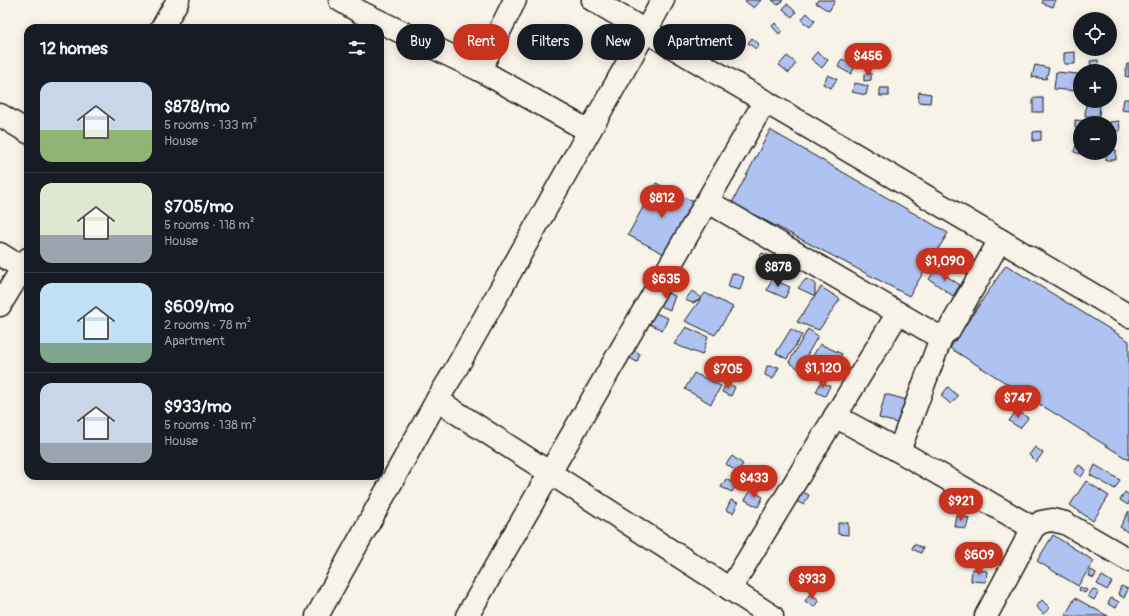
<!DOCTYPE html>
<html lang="en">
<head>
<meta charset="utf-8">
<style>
	body { margin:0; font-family:Pangolin,sans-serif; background:#20242c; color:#f1f3f6; height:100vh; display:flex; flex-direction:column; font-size:15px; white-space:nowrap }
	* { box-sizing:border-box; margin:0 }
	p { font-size:13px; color:#9ea1a6 }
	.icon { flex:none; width:22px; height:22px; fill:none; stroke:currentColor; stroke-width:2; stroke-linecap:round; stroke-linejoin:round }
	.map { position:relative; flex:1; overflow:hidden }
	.details { position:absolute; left:24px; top:24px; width:360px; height:456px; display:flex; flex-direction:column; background:#171b24; border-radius:12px; box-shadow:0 2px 10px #0003 }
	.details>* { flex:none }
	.top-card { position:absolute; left:396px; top:24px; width:380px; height:36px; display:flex; gap:8px }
	.buttons { position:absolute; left:1073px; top:12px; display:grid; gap:8px }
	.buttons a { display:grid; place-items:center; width:44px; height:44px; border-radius:50%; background:#171b24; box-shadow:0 2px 10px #0003; font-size:20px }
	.price { position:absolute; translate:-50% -34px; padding:0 9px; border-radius:14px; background:#c8321e; color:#fff; font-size:13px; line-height:26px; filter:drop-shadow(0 1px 2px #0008) }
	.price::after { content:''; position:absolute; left:50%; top:24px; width:12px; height:9px; margin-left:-6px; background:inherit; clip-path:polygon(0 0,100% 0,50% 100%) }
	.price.selected { background:#222; color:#fff }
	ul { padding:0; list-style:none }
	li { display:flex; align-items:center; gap:12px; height:100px; padding:0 16px }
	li+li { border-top:1px solid #363941 }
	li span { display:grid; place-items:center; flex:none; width:112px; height:80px; border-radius:12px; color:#555 }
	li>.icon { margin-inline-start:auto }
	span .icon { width:48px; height:48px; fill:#fffc; stroke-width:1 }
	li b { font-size:17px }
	h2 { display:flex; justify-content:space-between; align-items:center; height:48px; padding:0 16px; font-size:17px }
	.tag { padding:0 14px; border-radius:18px; background:#171b24; box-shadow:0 2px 10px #0003; font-size:14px; line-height:36px }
	.tag.selected { background:#c8321e; color:#fff }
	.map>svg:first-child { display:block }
	.building { fill:#afc3f2; stroke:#1c1c1c }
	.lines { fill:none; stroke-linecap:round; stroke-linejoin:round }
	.minor-casing { stroke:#1c1c1c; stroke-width:25 }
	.minor { stroke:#f7f3e8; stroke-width:22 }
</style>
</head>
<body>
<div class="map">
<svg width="1129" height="616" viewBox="0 0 1129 616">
	<rect width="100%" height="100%" fill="#f7f3e8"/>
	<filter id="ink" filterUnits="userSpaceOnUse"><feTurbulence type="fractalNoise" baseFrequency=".025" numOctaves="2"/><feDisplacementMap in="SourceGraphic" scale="8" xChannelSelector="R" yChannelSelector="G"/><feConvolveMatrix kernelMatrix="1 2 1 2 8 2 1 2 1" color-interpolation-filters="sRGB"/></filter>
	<g filter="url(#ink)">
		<g class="building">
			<path d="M746,0h15l-7,8 -9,-7z"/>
			<path d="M772,0h11l-5,5z"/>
			<path d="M818,0h14l3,1 -6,10 -13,-8z"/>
			<path d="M1043,0h13l-3,7 -11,-4z"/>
			<path d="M787,4l9,8 -4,5 -9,-8z"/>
			<path d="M807,13l8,8 -5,6 -9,-7z"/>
			<path d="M775,23l7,8 -3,3 -7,-8z"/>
			<path d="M752,38l7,6 -3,5 -8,-6z"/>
			<path d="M817,52l11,8 -6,8 -11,-9z"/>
			<path d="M1075,52v12h-11v-11z"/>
			<path d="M787,56l9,7 -7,10 -10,-8z"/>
			<path d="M842,59l13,7 -4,8 -13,-7z"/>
			<path d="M1098,60l1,7 -8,1 -1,-7z"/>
			<path d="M1127,64h2v13l-4,-1z"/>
			<path d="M1035,65l14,3 -3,11 -14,-2z"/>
			<path d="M1056,72l22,2 -1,17 -23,-2z"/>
			<path d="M871,73v7l-7,1v-7z"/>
			<path d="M828,75l9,4 -6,9 -8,-4z"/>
			<path d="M855,83l13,3 -2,9 -14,-3z"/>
			<rect x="880" y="88" width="9" height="8"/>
			<path d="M919,92l12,2 -1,9 -12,-1z"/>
			<rect x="1033" y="98" width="10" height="14"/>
			<path d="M1124,99h5v12l-7,-1z"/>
			<path d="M1086,103l14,1 -1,12h-14z"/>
			<path d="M1075,120l10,1v2h-5v6l-5,-1z"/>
			<path d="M1119,121l1,10 -10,1v-9h-7z"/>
			<path d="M770,130l178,103 -39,63 -177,-93z"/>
			<path d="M1041,131v9l-8,1v-9z"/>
			<path d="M1077,142h3v11h5l-1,2 -10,-3z"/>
			<path d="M1110,150h6v10h-10v-7h4z"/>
			<path d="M656,183l40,20 -28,53 -40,-21z"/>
			<path d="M762,253l14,5 -5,11 -14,-7z"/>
			<path d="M1006,265l123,76v119l-179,-112z"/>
			<path d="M936,269l24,16 -7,11 -24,-17z"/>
			<path d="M732,273l12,4 -4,13 -12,-3z"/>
			<path d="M772,279l18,8 -5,11 -18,-8z"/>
			<path d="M806,279l9,4v13l-17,-8z"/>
			<path d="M821,287l19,12 -21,31 -22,-8z"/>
			<path d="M663,291l12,5 -5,14 -12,-5z"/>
			<path d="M692,291l10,7 -9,5 -8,-3z"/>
			<path d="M705,293l28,14 -18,28 -30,-14z"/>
			<path d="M655,313l13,5 -5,12 -14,-6z"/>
			<path d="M686,327l22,10 -6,18 -28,-11z"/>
			<path d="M791,329l11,6 -15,24 -11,-6z"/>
			<path d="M808,329l10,7 -19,33 -10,-7z"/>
			<path d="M820,344l22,10 -13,26 -24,-11z"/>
			<path d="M628,346l12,8 -3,8 -13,-7z"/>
			<path d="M767,366l12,1 -6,12 -8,-4z"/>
			<path d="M694,373l27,13 -10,18 -26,-15z"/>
			<path d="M821,382l9,4 -5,10 -9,-4z"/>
			<path d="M726,383l9,4 -4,9 -9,-4z"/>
			<path d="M948,387l10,9 -7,8 -10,-8z"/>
			<path d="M885,394l29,8 -6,24 -29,-8z"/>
			<path d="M1017,410l11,8 -8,10 -11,-7z"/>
			<path d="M1035,447l8,6 -7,9 -7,-7z"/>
			<path d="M732,456l11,8 -6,8 -11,-8z"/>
			<path d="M1079,465l7,5 -5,7 -7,-5z"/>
			<path d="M1095,465l25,15 -5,9 -25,-14z"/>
			<path d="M726,479l10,6 -4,7 -11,-5z"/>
			<path d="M1086,481l23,15 -16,25 -23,-16z"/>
			<path d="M751,490l12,7 -5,10 -13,-7z"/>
			<path d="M800,491l9,4 -5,10 -8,-4z"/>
			<path d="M1125,492l4,3v8l-1,2 -8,-5z"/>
			<path d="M731,500l7,3 -5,10 -7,-3z"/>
			<path d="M1129,511v22l-9,-6z"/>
			<path d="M956,515l13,3 -3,11 -12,-3z"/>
			<path d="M838,523h10v12l-10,-1z"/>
			<path d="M1053,535l41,26 -16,25 -41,-25z"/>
			<path d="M914,544l9,4 -2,5 -9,-4z"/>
			<path d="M972,569l15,2 -1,11 -15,-1z"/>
			<path d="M1091,570l5,3 -2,5 -5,-2z"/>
			<path d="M1102,576l10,6 -5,8 -10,-6z"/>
			<path d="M1121,586l7,3 -4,9 -6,-4z"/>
			<path d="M1080,587l7,3 -2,3 -6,-3z"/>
			<path d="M1093,589l6,3 -5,8 -6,-4z"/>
			<path d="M810,594l9,6 -5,7 -9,-6z"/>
			<path d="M1075,598l33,18h-43z"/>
			<path d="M1111,598l8,4 -3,6 -8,-4z"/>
			<path d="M1042,600l8,8 -7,6 -7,-8z"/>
		</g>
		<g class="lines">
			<g class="minor-casing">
				<g id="minor">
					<path d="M340,0l20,12 120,58 109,61"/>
					<path d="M593,0l536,316"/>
					<path d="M162,28l16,-28"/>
					<path d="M480,70l35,-70"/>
					<path d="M0,115l28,17"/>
					<path d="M707,201l227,133 8,1 7,-5 51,-90"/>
					<path d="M0,254l22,14"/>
					<path d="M0,305l28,-46"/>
					<path d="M437,400l335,216"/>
					<path d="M835,416l64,35 134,77"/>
					<path d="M899,451l43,-116"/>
					<path d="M730,589l168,-276"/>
					<path d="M317,616l120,-216 16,-26 210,-374"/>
					<path d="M467,616l298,-515"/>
					<path d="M986,616l47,-88 8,-6 11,-2 13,3 64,37"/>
				</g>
			</g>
			<use href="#minor" class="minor"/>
		</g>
	</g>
</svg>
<div class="buttons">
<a><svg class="icon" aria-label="locate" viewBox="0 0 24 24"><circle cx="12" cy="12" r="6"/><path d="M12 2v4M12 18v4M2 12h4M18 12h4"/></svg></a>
<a>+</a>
<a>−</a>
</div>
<b class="price" style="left:868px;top:77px">$456</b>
<b class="price" style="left:662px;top:219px">$812</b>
<b class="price" style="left:945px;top:282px">$1,090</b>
<b class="price selected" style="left:778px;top:288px">$878</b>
<b class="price" style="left:666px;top:300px">$635</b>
<b class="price" style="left:823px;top:389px">$1,120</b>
<b class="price" style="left:728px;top:390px">$705</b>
<b class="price" style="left:1018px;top:419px">$747</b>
<b class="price" style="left:754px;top:499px">$433</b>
<b class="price" style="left:961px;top:522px">$921</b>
<b class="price" style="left:979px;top:576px">$609</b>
<b class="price" style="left:812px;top:600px">$933</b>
<div class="top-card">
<a class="tag">Buy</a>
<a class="tag selected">Rent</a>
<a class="tag">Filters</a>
<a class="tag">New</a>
<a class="tag">Apartment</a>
</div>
<section class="details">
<h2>12 homes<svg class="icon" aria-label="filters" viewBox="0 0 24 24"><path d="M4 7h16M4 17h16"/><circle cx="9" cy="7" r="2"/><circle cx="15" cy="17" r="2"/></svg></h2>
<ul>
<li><span style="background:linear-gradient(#c9d6e8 60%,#8fb573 0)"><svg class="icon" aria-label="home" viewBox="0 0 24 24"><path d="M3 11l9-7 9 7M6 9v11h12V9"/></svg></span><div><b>$878/mo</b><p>5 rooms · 133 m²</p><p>House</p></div></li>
<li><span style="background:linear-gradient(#dfe7d0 65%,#9aa5b1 0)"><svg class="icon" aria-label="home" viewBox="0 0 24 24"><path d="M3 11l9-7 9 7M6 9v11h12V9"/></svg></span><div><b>$705/mo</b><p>5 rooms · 118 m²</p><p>House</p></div></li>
<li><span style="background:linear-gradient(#bfe0f5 75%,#7fa58c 0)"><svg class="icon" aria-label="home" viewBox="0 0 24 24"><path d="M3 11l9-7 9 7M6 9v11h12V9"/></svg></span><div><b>$609/mo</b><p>2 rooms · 78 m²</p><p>Apartment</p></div></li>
<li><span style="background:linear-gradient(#c9d6e8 75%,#9aa5b1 0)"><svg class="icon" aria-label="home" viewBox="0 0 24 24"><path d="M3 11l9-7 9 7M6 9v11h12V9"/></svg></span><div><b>$933/mo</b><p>5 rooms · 138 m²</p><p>House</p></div></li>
</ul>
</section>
</div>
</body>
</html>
